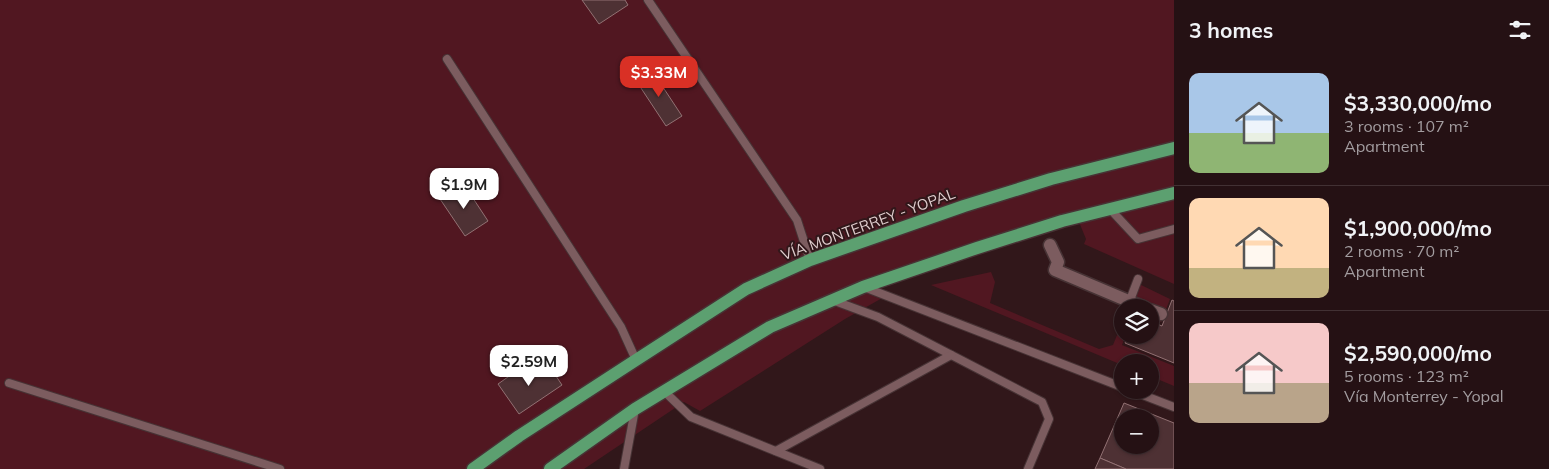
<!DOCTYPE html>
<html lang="en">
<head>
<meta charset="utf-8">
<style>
	body { margin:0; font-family:Mulish,sans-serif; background:#2d1a1d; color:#f1f3f6; height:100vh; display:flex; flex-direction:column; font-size:19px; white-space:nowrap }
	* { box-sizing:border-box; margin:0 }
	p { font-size:16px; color:#a39da0 }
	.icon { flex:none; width:28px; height:28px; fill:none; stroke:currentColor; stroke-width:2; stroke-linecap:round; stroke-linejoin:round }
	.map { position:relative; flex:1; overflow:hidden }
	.details { display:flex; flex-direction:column; background:#251114; width:375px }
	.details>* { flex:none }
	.buttons { position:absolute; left:1114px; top:299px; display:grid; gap:10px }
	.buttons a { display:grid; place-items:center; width:45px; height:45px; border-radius:50%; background:#251114; box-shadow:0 1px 4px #0004,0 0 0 1px #423134; font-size:25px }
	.price { position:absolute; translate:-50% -42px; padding:0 11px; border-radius:10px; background:#fff; color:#222; font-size:16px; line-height:32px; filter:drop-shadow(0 1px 2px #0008) }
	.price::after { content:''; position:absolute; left:50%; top:30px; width:15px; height:11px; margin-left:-8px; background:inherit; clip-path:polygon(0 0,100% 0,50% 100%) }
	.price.current { background:#d93025; color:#fff }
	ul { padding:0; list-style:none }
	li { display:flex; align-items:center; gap:15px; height:125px; padding:0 15px }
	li+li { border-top:1px solid #423134 }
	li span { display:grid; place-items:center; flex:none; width:140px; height:100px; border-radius:10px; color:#555 }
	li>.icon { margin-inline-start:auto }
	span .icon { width:60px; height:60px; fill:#fffc; stroke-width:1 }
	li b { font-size:21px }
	h2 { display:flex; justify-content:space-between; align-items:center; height:60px; padding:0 15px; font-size:21px }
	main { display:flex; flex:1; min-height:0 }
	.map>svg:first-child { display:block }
	.green { fill:#511721 }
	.building { fill:#4e3134; stroke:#927173; fill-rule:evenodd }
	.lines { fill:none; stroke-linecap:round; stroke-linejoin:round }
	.service-casing { stroke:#473335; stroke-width:10 }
	.pedestrian-casing { stroke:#473335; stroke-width:15 }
	.primary-casing { stroke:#473335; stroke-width:15 }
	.service { stroke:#7c5c5f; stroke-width:8 }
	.pedestrian { stroke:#7c5c5f; stroke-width:12 }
	.primary { stroke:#5ca070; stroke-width:12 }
	.labels { text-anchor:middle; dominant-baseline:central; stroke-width:4; stroke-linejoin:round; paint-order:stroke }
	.street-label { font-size:15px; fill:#dfcccd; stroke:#31171a }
</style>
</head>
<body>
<main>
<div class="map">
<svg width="1174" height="469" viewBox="0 0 1174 469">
	<rect width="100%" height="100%" fill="#31171a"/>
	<g class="green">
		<path d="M0,0h1174v284l-90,-40 2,-5 -7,-17 -212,68 17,7 -39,22 -145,92 -16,-9 -100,67h-584z"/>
		<path d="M991,272l4,10 -5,21 109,46 14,-4 9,-22v12h4l-4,10 52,21v20l-24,-10v-14h-28v3l-191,-80z"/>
		<path d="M1139,284l31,15 -9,23 -11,-4v-10h-21z"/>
	</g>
	<g class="building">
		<path d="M582,0h43l3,5 -29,19z"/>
		<path d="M651,69l31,47 -16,10 -31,-47z"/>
		<path d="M463,183l25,38 -23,15 -25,-37z"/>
		<path d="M1172,300l2,1v62l-49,-20 4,-8h21v-14l12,5z"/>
		<path d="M548,364l14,21 -43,29 -21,-30 27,-19 7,10z"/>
		<path d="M1124,403l50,20v46h-48l-26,-11zM1122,418h28v27h-28z"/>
		<path d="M1100,458l26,11h-31z"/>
	</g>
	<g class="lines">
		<g class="service-casing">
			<g id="service">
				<path d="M648,0l149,220 13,40"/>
				<path d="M447,59l174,268 15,33"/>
				<path d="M1110,209l28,30 36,-10"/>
				<path d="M864,287l258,100"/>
				<path d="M832,300l46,17 164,85 7,17 -21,50"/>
				<path d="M1127,308l11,-29"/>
				<path d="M1122,318v-1"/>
				<path d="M9,383l271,86"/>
				<path d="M1130,390l44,17"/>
				<path d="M665,392l26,25 129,52"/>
				<path d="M776,451l175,-96"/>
				<path d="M624,469l11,-60"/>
			</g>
		</g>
		<g class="pedestrian-casing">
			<g id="pedestrian">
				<path d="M1050,245l8,17 -3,8 90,38"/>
				<path d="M1150,310l11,4"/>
			</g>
		</g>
		<g class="primary-casing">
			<g id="primary">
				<path d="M473,469l46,-33 117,-76 110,-71 64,-29 154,-54 87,-27 123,-31"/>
				<path d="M550,469l85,-60 135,-82 93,-40 114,-39 85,-27 112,-28"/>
			</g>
		</g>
		<use href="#service" class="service"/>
		<use href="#pedestrian" class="pedestrian"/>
		<use href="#primary" class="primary"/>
	</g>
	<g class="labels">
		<g class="street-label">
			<text transform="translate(868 224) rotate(-20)">VÍA MONTERREY - YOPAL</text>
		</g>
	</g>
</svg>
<div class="buttons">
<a><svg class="icon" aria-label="layers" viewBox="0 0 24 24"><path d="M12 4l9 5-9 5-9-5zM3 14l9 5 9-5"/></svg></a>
<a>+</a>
<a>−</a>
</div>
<b class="price current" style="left:659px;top:98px">$3.33M</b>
<b class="price" style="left:464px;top:210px">$1.9M</b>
<b class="price" style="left:529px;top:387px">$2.59M</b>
</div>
<section class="details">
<h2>3 homes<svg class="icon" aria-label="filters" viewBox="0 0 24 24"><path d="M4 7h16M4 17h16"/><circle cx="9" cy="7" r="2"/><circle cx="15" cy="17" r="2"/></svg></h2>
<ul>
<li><span style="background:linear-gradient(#a9c7e8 60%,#8fb573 0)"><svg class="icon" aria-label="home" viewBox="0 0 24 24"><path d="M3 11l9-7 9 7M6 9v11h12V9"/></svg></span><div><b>$3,330,000/mo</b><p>3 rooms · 107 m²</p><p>Apartment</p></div></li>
<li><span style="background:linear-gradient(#ffd9b3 70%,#c2b280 0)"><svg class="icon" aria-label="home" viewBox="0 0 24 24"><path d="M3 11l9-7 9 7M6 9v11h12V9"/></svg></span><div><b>$1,900,000/mo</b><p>2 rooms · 70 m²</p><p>Apartment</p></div></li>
<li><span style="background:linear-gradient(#f6c9c9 60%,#b9a48a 0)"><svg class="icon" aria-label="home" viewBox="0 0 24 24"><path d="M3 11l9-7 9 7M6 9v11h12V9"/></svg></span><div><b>$2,590,000/mo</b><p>5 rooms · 123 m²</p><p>Vía Monterrey - Yopal</p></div></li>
</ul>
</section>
</main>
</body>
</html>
